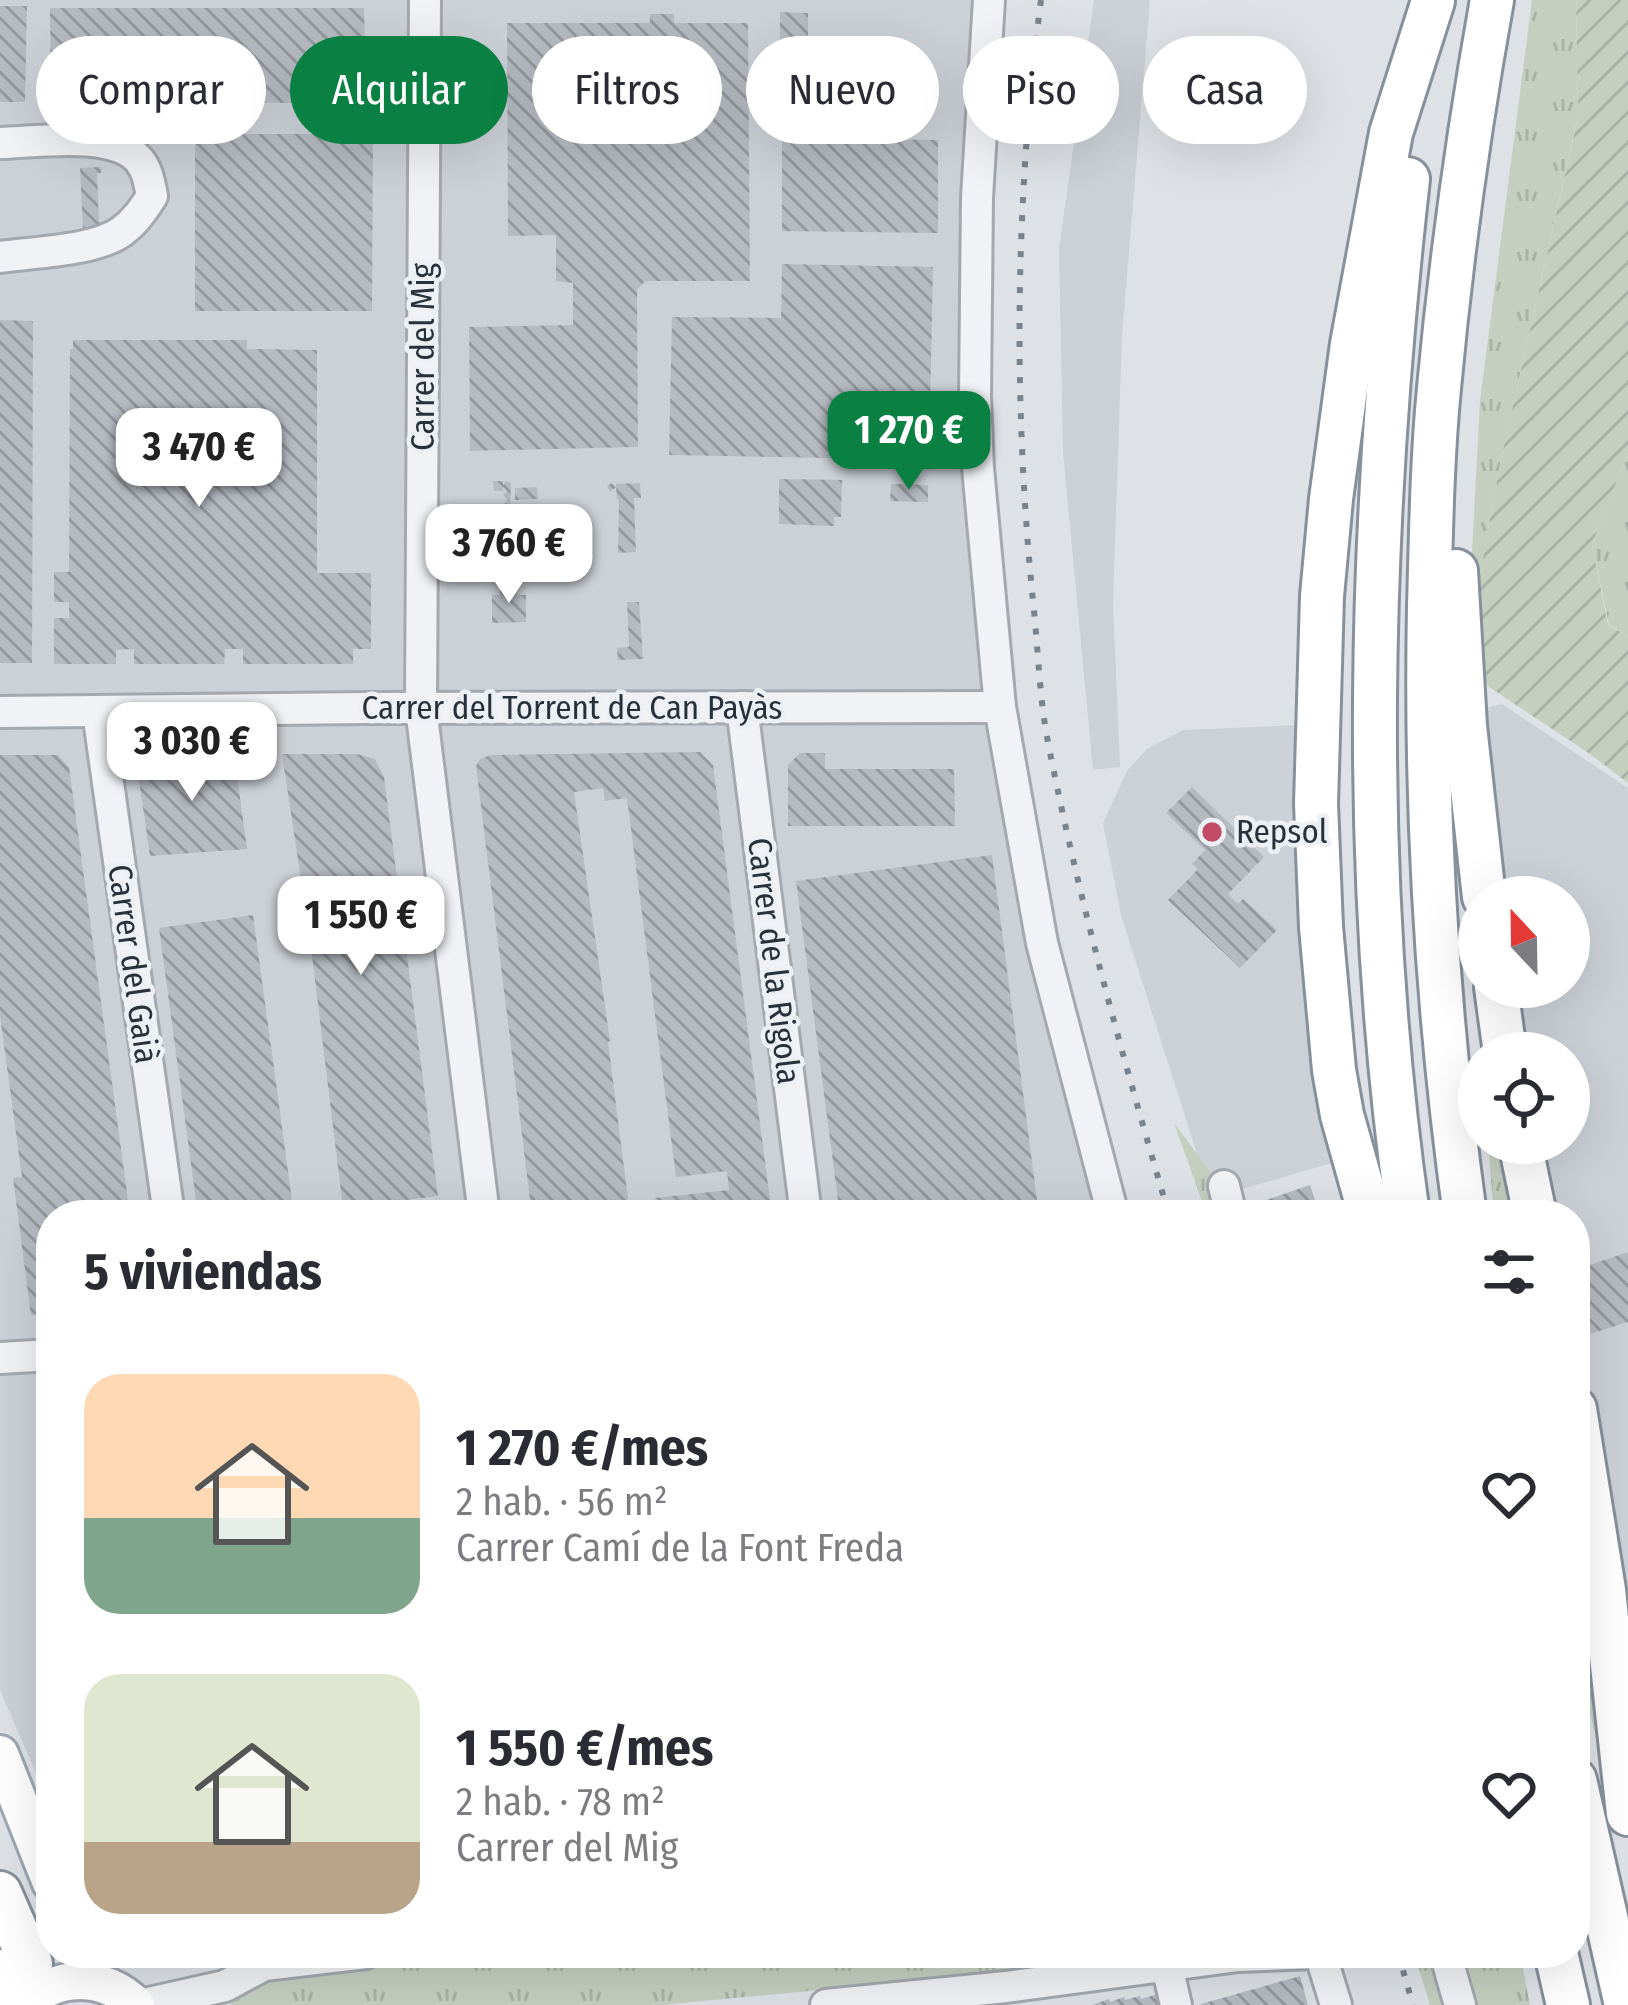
<!DOCTYPE html>
<html lang="es">
<head>
<meta charset="utf-8">
<style>
	body { margin:0; font-family:"Fira Sans Condensed",sans-serif; background:#f2f2f3; color:#2b2b33; height:100vh; display:flex; flex-direction:column; font-size:45px; white-space:nowrap }
	* { box-sizing:border-box; margin:0 }
	p { font-size:39px; color:#7c7c81 }
	.icon { flex:none; width:66px; height:66px; fill:none; stroke:currentColor; stroke-width:2; stroke-linecap:round; stroke-linejoin:round }
	.map { position:relative; flex:1; overflow:hidden }
	.side { position:absolute; left:36px; top:1200px; width:1554px; height:768px; display:flex; flex-direction:column; background:#fff; border-radius:48px; box-shadow:0 12px 48px #0002 }
	.side>* { flex:none }
	.hud { position:absolute; left:36px; top:36px; width:1557px; height:108px; display:flex; gap:24px }
	.needle { width:78px; rotate:338deg }
	.controls { position:absolute; left:1458px; top:876px; display:grid; gap:24px }
	.controls a { display:grid; place-items:center; width:132px; height:132px; border-radius:50%; background:#fff; box-shadow:0 12px 48px #0002; font-size:60px }
	.price { position:absolute; translate:-50% -102px; padding:0 27px; border-radius:24px; background:#fff; color:#222; font-size:39px; line-height:78px; filter:drop-shadow(0 3px 6px #0008) }
	.price::after { content:''; position:absolute; left:50%; top:72px; width:36px; height:27px; margin-left:-18px; background:inherit; clip-path:polygon(0 0,100% 0,50% 100%) }
	.price.current { background:#0b8043; color:#fff }
	ul { padding:0; list-style:none }
	li { display:flex; align-items:center; gap:36px; height:300px; padding:0 48px }
	li span { display:grid; place-items:center; flex:none; width:336px; height:240px; border-radius:36px; color:#555 }
	li>.icon { margin-inline-start:auto }
	span .icon { width:144px; height:144px; fill:#fffc; stroke-width:1 }
	li b { font-size:51px }
	h2 { display:flex; justify-content:space-between; align-items:center; height:144px; padding:0 48px; font-size:51px }
	.chip { padding:0 42px; border-radius:54px; background:#fff; box-shadow:0 12px 48px #0002; font-size:42px; line-height:108px }
	.chip.current { background:#0b8043; color:#fff }
	.map>svg:first-child { display:block }
	.built { fill:#ccd1d7 }
	.grass { fill:url(#grass-tufts) }
	.garden { fill:url(#garden-furrows) }
	.building { fill:url(#building-back-hatch) }
	.lines { fill:none; stroke-linecap:round; stroke-linejoin:round }
	.minor-casing { stroke:#a4a9af; stroke-width:36 }
	.major-casing { stroke:#9ea7b1; stroke-width:42 }
	.highway-casing { stroke:#87909b; stroke-width:48 }
	.minor { stroke:#f0f2f5; stroke-width:30 }
	.major { stroke:#fff; stroke-width:36 }
	.highway { stroke:#fff; stroke-width:42 }
	.rail { stroke:#79838e; stroke-width:6; stroke-dasharray:6 12; stroke-linecap:butt }
	.poi-dot { fill:#c24c67; stroke:#edf0f4; stroke-width:4.5 }
	.labels { text-anchor:middle; dominant-baseline:central; stroke-width:9; stroke-linejoin:round; paint-order:stroke }
	.street-label { font-size:33px; fill:#28313b; stroke:#edf0f4 }
	.poi-label { font-size:33px; fill:#28313b; stroke:#edf0f4; text-anchor:start }
</style>
</head>
<body>
<div class="map">
<svg width="1628" height="2005" viewBox="0 0 1628 2005">
	<defs>
		<pattern id="grass-tufts" width="24" height="20" patternUnits="userSpaceOnUse" patternTransform="scale(3)"><rect width="24" height="20" fill="#c5cfc0"/><path d="M3 7l-1-3M5 7V3M7 7l1-3M15 17l-1-3M17 17v-4M19 17l1-3" fill="none" stroke="#a9b2a6"/></pattern>
		<pattern id="garden-furrows" width="10" height="10" patternUnits="userSpaceOnUse" patternTransform="scale(3)"><rect width="10" height="10" fill="#c5cfc0"/><path d="M-1 1l2-2M0 10L10 0M9 11l2-2" fill="none" stroke="#a9b2a6"/></pattern>
		<pattern id="building-back-hatch" width="6" height="6" patternUnits="userSpaceOnUse" patternTransform="scale(3)"><rect width="6" height="6" fill="#b6bbc2"/><path d="M-1 5l2 2M0 0l6 6M5-1l2 2" fill="none" stroke="#94999f"/></pattern>
	</defs>
	<rect width="100%" height="100%" fill="#dee2e6"/>
	<g class="built">
		<path d="M0,0h975l-4,30 -9,447 18,163 123,575h-1052v593l-51,-118z"/>
		<path d="M1094,0h56l-28,336 -9,267 7,164 -27,3 -30,-318 -4,-203z"/>
		<path d="M1502,704l126,84v916l-53,-248v-241h-49l-15,-72h58v-90h-73l-9,-66h82v-90h-90v26l-25,-207z"/>
		<path d="M1299,725l29,145 35,284 -152,44 -90,-283 -18,-92 24,-52 20,-22 36,-19z"/>
	</g>
	<g class="grass">
		<path d="M1532,0h44l2,116 -76,338 -35,191 13,-244z"/>
		<path d="M1628,453v183l-19,-11 -17,-81z"/>
		<path d="M1174,1123l35,47 13,45h-15z"/>
		<path d="M1488,1143h19l14,72h-27z"/>
		<path d="M1575,1519l27,244 -27,-112z"/>
		<path d="M528,1953h680l-547,52h-430l-1,-6 19,-18z"/>
		<path d="M1414,1953h23l15,52h-22z"/>
		<path d="M1462,1953h58l10,52h-54z"/>
	</g>
	<path class="garden" d="M1576,0h52v453l-36,91 16,81 20,11v147l-38,-29 -101,-67 -22,-42 35,-191 76,-337z"/>
	<g class="building">
		<path d="M0,6h27l-2,96h-25z"/>
		<path d="M50,8h314l2,96 -315,-4z"/>
		<path d="M780,12l28,1v28l-28,-1z"/>
		<path d="M650,14h24v9h74l2,258h-105l-8,9 1,157 -168,4 -1,-124 104,-2v-42l-17,-2v-46l-48,1 -1,-213h143z"/>
		<path d="M195,134h178l-1,177h-177z"/>
		<path d="M782,138l156,2v93l-156,-2z"/>
		<path d="M101,167v6h-4l2,49h4l1,6 -21,1 -3,-61z"/>
		<path d="M782,264l151,3 -4,193 -260,-5 3,-138 109,1z"/>
		<path d="M0,320l33,1 -1,342h-32z"/>
		<path d="M73,340h174v9l70,1v223h54v76h-18v15h-110v-15h-18l-1,15h-90v-15l-18,1v14h-62v-46h15v-16h-15v-30h15l1,-223h3z"/>
		<path d="M779,479l63,1 -1,37h-7v9l-55,-2z"/>
		<path d="M493,481h10v4l3,-4 5,2 -1,25 -4,1 -3,-3 4,-6 -4,-6 4,-3 -4,-4v4h-9z"/>
		<path d="M640,483l1,15h-7l2,54 -18,1 1,-54h-2l-1,-12 -6,5 -3,-6 5,-3 4,4v-3z"/>
		<path d="M891,484l37,1v17l-38,-1z"/>
		<path d="M537,487l1,12 -23,1v-12z"/>
		<path d="M486,518l1,30 -18,1 -1,-30z"/>
		<path d="M500,584h17v11h9v27l-34,1v-28h8z"/>
		<path d="M627,602h12l4,57 -25,1 -1,-12 12,-1z"/>
		<path d="M700,752l13,13 59,450h-115l-2,-17 74,-8 -2,-19 -51,6 -49,-379 -22,3 -2,-13 -29,4 36,249 -2,1 22,173h-98l-56,-449 4,-7 11,-4z"/>
		<path d="M800,753h25v16h129l1,57h-167v-61z"/>
		<path d="M155,754h79l13,95 -97,7 -12,-83z"/>
		<path d="M282,754h75l18,5 9,18 54,419 -95,12 -33,-269z"/>
		<path d="M0,755h58l11,12 61,448h-79v98l-20,2 -18,-137 9,-1 -22,-161z"/>
		<path d="M1192,787l72,70 -36,37 10,10 5,-5 34,31 -37,38 -72,-68 30,-31 -6,-5 13,-14 -39,-37z"/>
		<path d="M992,855l47,360h-199l-44,-334z"/>
		<path d="M253,915l41,300h-96l-39,-287z"/>
		<path d="M1310,1185l10,30h-49l-5,-15z"/>
		<path d="M1628,1252v70l-51,16 -2,-68z"/>
		<path d="M51,1394v46h-3l-6,-45z"/>
		<path d="M1300,1976l8,29h-107v-1z"/>
		<path d="M1158,1994l3,11h-69l17,-6 1,3 14,-5 1,3 15,-4 1,3z"/>
	</g>
	<g class="lines">
		<g class="minor-casing">
			<g id="minor">
				<path d="M425,0l-4,708 63,507"/>
				<path d="M989,0l-12,198 -2,198 3,72 22,239 42,236 71,272"/>
				<path d="M0,143c37,-1 113,-13 139,17 9,11 10,22 13,36 -9,14 -17,26 -31,36 -27,19 -87,20 -121,25"/>
				<path d="M742,707l64,508"/>
				<path d="M0,712l366,-4 634,-1"/>
				<path d="M98,712l71,503"/>
				<path d="M1224,1186l7,29"/>
				<path d="M0,1358l51,-3"/>
				<path d="M1320,1953l16,52"/>
				<path d="M1445,1953l15,52"/>
				<path d="M1167,1966l9,39"/>
				<path d="M140,2005l85,-19 39,-21 102,-12"/>
				<path d="M826,2005l180,-18 232,-31 77,-3"/>
			</g>
		</g>
		<g class="major-casing">
			<g id="major">
				<path d="M0,1754l51,129"/>
				<path d="M24,2005c32,-32 80,-32 112,0"/>
			</g>
		</g>
		<g class="highway-casing">
			<g id="highway">
				<path d="M1456,571l9,155 19,171"/>
				<path d="M1496,987l9,66"/>
				<path d="M1520,1143l15,72"/>
				<path d="M1370,1215l-28,-100 -8,-45 -13,-143 -5,-123 6,-208 9,-97 21,-155 39,-211 42,-132"/>
				<path d="M1408,1215c-49,-343 -39,-692 0,-1036"/>
				<path d="M1465,1215c-28,-202 -40,-405 -36,-609 2,-72 3,-146 10,-218 12,-130 30,-260 53,-388"/>
				<path d="M1575,1409l29,181 24,224"/>
				<path d="M1575,1780l51,225"/>
				<path d="M0,1893l31,71"/>
				<path d="M1556,1953l12,52"/>
				<path d="M0,1971l6,14"/>
			</g>
		</g>
		<use href="#minor" class="minor"/>
		<use href="#major" class="major"/>
		<use href="#highway" class="highway"/>
		<g class="rail">
			<path d="M1041,0c-26,199 -28,401 -8,601 5,45 6,92 14,136 31,161 76,321 122,478"/>
			<path d="M1398,1953l15,52"/>
		</g>
	</g>
	<circle class="poi-dot" cx="1212" cy="832" r="12"/>
	<g class="labels">
		<g class="street-label">
			<text transform="translate(423 357) rotate(-90)">Carrer del Mig</text>
			<text x="572" y="708">Carrer del Torrent de Can Payàs</text>
			<text transform="translate(774 961) rotate(83)">Carrer de la Rigola</text>
			<text transform="translate(133 964) rotate(82)">Carrer del Gaià</text>
		</g>
		<g class="poi-label">
			<text x="1236" y="832">Repsol</text>
		</g>
	</g>
</svg>
<div class="controls">
<a><svg class="needle" viewBox="-14 -14 28 28"><path d="M0-13l5 13h-10z" fill="#e53935"/><path d="M0 13l5-13h-10z" fill="#7c7c81"/></svg></a>
<a><svg class="icon" aria-label="locate" viewBox="0 0 24 24"><circle cx="12" cy="12" r="6"/><path d="M12 2v4M12 18v4M2 12h4M18 12h4"/></svg></a>
</div>
<b class="price current" style="left:909px;top:493px">1 270 €</b>
<b class="price" style="left:199px;top:510px">3 470 €</b>
<b class="price" style="left:509px;top:606px">3 760 €</b>
<b class="price" style="left:192px;top:804px">3 030 €</b>
<b class="price" style="left:361px;top:978px">1 550 €</b>
<div class="hud">
<a class="chip">Comprar</a>
<a class="chip current">Alquilar</a>
<a class="chip">Filtros</a>
<a class="chip">Nuevo</a>
<a class="chip">Piso</a>
<a class="chip">Casa</a>
</div>
<section class="side">
<h2>5 viviendas<svg class="icon" aria-label="filters" viewBox="0 0 24 24"><path d="M4 7h16M4 17h16"/><circle cx="9" cy="7" r="2"/><circle cx="15" cy="17" r="2"/></svg></h2>
<ul>
<li><span style="background:linear-gradient(#ffd9b3 60%,#7fa58c 0)"><svg class="icon" aria-label="home" viewBox="0 0 24 24"><path d="M3 11l9-7 9 7M6 9v11h12V9"/></svg></span><div><b>1 270 €/mes</b><p>2 hab. · 56 m²</p><p>Carrer Camí de la Font Freda</p></div><svg class="icon" aria-label="heart" viewBox="0 0 24 24"><path d="M12 20l-8-8c-3-5 5-10 8-4 3-6 11-1 8 4z"/></svg></li>
<li><span style="background:linear-gradient(#dfe7d0 70%,#b9a48a 0)"><svg class="icon" aria-label="home" viewBox="0 0 24 24"><path d="M3 11l9-7 9 7M6 9v11h12V9"/></svg></span><div><b>1 550 €/mes</b><p>2 hab. · 78 m²</p><p>Carrer del Mig</p></div><svg class="icon" aria-label="heart" viewBox="0 0 24 24"><path d="M12 20l-8-8c-3-5 5-10 8-4 3-6 11-1 8 4z"/></svg></li>
</ul>
</section>
</div>
</body>
</html>
